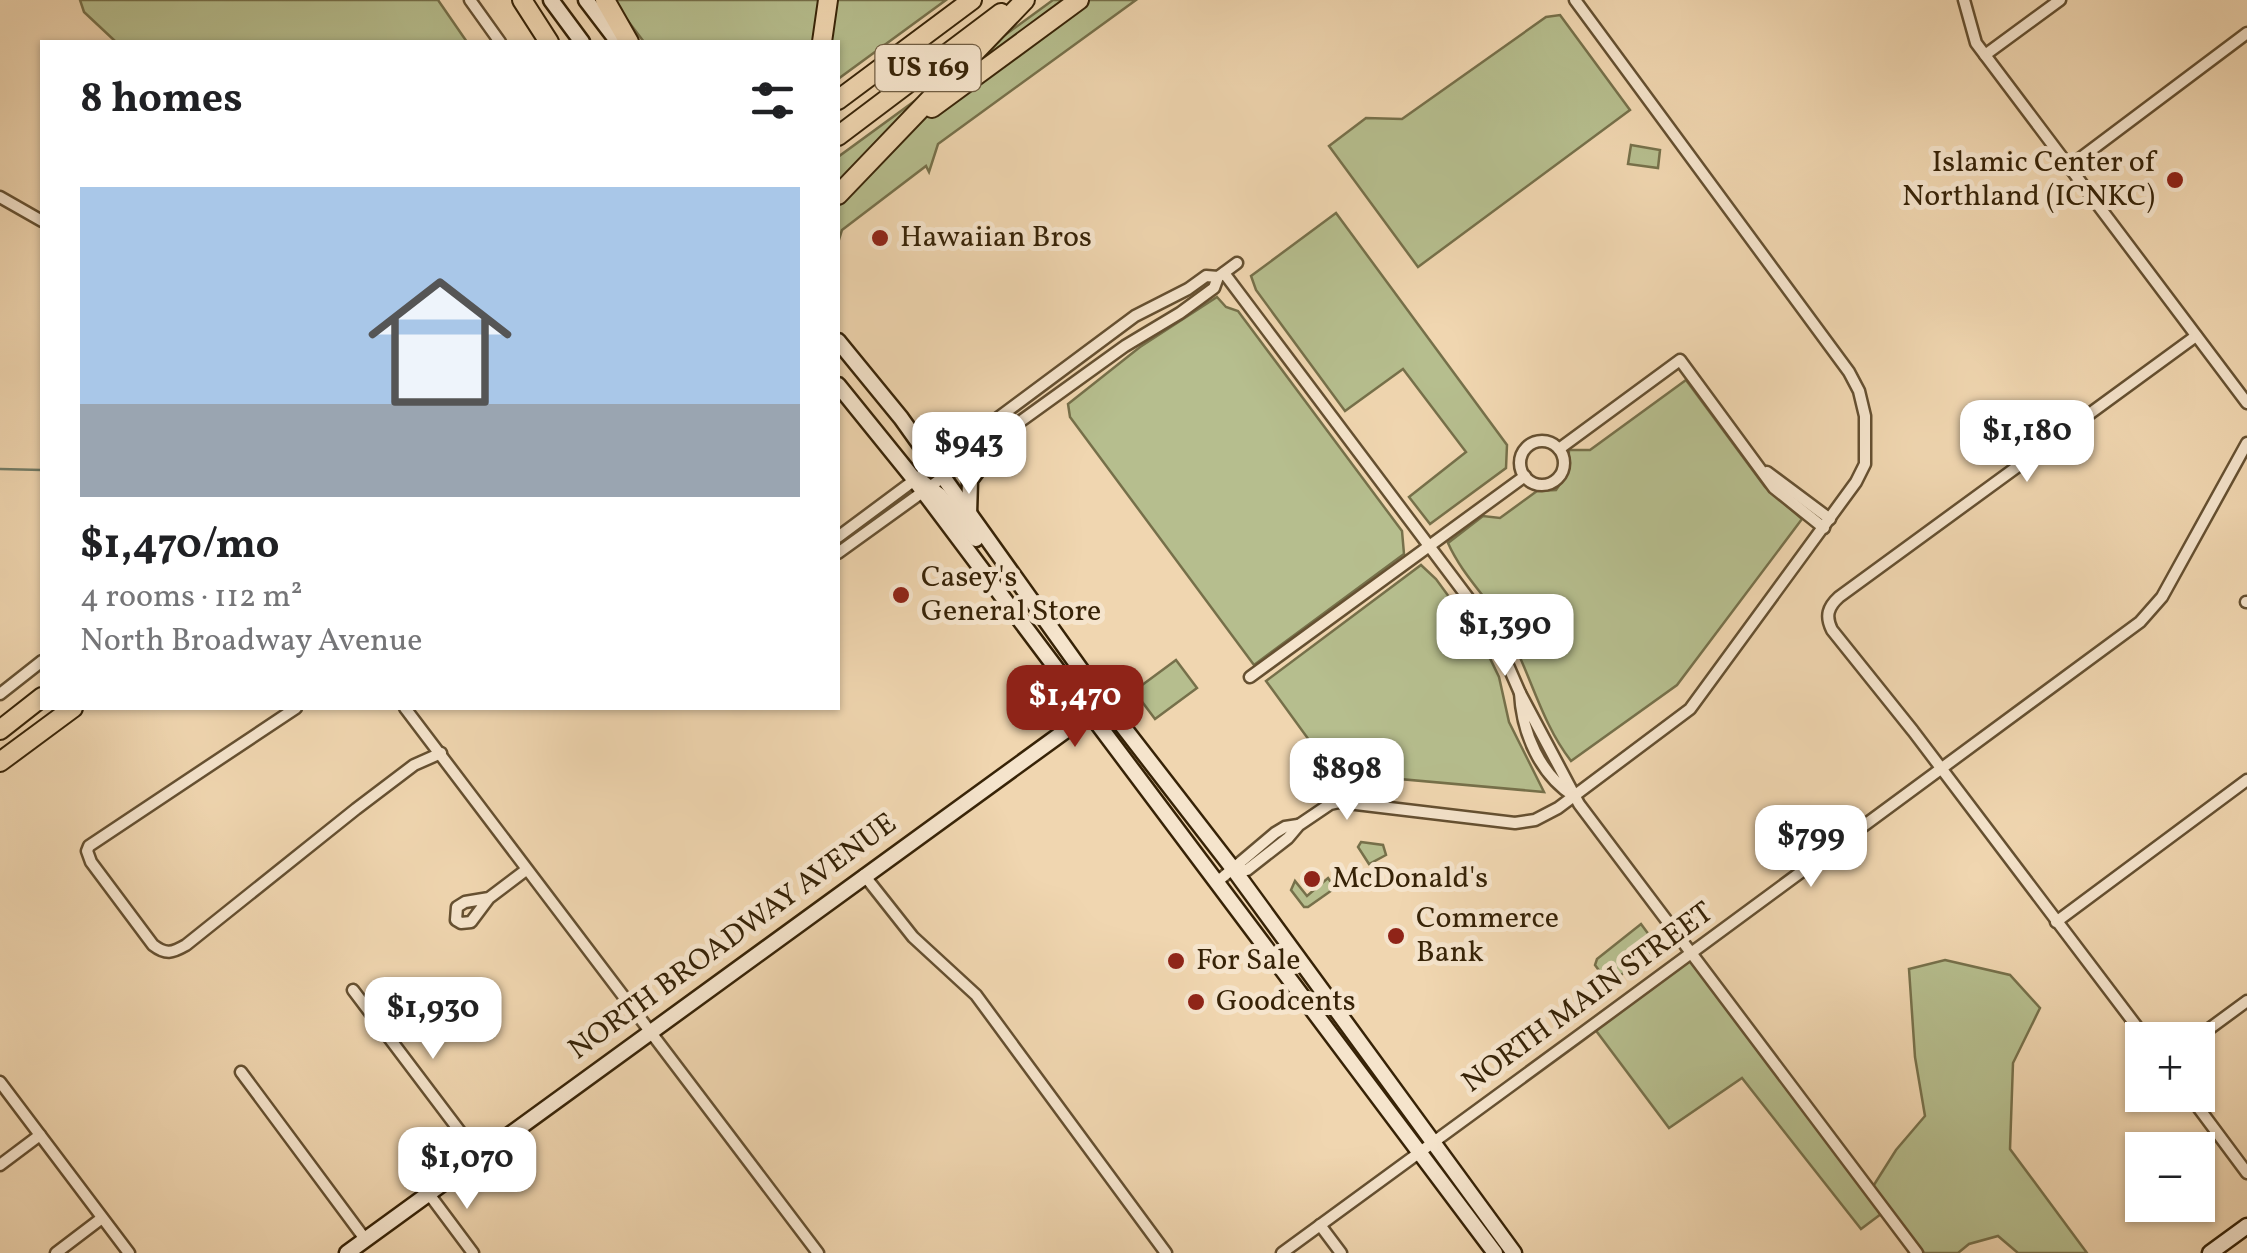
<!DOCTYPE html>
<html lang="en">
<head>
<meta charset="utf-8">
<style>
	body { margin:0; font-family:Vollkorn,serif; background:#f2f2f2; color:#202124; height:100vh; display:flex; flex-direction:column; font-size:38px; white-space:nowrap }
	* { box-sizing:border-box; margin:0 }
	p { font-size:32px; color:#757577 }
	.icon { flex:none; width:55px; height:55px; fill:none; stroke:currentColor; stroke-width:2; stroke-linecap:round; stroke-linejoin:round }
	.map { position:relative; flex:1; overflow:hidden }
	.sheet { position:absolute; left:40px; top:40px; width:800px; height:670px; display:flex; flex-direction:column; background:#fff; border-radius:0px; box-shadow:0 2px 8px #0004 }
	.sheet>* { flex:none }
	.controls { position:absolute; left:2125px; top:1022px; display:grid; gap:20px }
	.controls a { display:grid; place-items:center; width:90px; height:90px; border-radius:0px; background:#fff; box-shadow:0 2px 8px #0004; font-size:50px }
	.price { position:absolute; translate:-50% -85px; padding:0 22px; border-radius:20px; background:#fff; color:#222; font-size:32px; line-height:65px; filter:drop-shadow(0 2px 5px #0008) }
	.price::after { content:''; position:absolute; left:50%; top:60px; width:30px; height:22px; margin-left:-15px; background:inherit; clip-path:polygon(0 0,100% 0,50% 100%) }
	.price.current { background:#8f2418; color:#fff }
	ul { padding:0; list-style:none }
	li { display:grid; align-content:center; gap:20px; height:530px; padding:0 40px }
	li+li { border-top:2px solid #e0e0e0 }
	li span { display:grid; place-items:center; height:310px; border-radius:0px; color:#555 }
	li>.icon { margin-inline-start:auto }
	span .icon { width:180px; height:180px; fill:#fffc; stroke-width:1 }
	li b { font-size:42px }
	h2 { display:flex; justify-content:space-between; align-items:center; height:120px; padding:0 40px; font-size:42px }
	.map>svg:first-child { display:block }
	.green { fill:#b6be8e; stroke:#76704a; stroke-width:2.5 }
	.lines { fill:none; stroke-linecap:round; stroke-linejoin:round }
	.stream { stroke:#737d68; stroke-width:2.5 }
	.street-casing { stroke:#655031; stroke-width:15 }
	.secondary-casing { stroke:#372307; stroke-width:19 }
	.highway-casing { stroke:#372307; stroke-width:22 }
	.street { stroke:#f5e4cc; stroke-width:10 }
	.secondary { stroke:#f5e4cc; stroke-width:14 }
	.highway { stroke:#f0d6b0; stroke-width:18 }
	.poi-dot { fill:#8f2418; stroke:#f5e4cc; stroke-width:4 }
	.labels { text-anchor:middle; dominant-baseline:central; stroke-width:10; stroke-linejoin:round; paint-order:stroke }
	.shield { fill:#f5e4cc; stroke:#705d42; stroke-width:2.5 }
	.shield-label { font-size:28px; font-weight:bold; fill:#372307 }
	.poi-label { font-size:30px; fill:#372307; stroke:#f5e4cc; text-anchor:start }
	.street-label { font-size:30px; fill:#372307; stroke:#f5e4cc }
</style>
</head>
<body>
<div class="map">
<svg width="2247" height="1253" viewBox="0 0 2247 1253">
	<rect width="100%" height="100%" fill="#f0d6b0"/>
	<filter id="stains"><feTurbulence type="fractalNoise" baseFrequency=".002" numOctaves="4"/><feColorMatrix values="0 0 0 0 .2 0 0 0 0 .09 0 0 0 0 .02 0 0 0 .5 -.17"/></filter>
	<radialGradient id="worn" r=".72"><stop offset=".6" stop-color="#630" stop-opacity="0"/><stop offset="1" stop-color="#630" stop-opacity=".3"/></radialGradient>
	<g class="green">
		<path d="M80,0h358l29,42h-351l-32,-30z"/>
		<path d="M612,0h334l-108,79v-37h-194z"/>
		<path d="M1053,0h83l-198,144 -9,28 -3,-6 -84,64 -4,13v-86z"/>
		<path d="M1560,15l70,95 -212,157 -89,-121 37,-28 36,1 144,-102z"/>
		<path d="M1631,145l29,5 -2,18 -30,-4z"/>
		<path d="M1336,213l171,232 -1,23 -76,56 -21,-27 57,-45 -63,-83 -58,42 -89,-121 -5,-14z"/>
		<path d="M1217,297l9,10 12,4 164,220 2,23 -150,111 -184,-248 -2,-13 72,-57z"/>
		<path d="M1686,380l79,107 37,32 -125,166 -106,76c-29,-37 -40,-85 -62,-127 -17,-32 -46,-57 -61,-91l35,-27 17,2 37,-27 19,-1 12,-18 1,-22h21z"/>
		<path d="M1421,565l15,14 46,63 17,35 10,45 35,70 -211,-19 -67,-92z"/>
		<path d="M1176,660l21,28 -42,31 -21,-28z"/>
		<path d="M1361,842l22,3 3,10 -17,9 -11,-17z"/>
		<path d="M1328,878l7,10 -27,19h-4l-13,-17 4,-9 12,15z"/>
		<path d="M1641,924l17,23 -49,37 -14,-19 2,-6z"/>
		<path d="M1690,954l195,257 -24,18 -119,-151 -73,50 -78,-104z"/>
		<path d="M1945,960l65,15 30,33 -27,55 -3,86 77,104h-69l-20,-17 -29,8 -11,9h-34l-52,-65 24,-38 29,-34 -10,-59 -6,-88z"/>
	</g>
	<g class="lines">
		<path class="stream" d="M0,469l42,1"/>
		<g class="street-casing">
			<g id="street">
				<path d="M470,0l30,42"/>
				<path d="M1964,0l12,43 271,360"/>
				<path d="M1985,55l75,-55"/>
				<path d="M2070,166l177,-133"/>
				<path d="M0,197l42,24"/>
				<path d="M1224,273l269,358 27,62"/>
				<circle cx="1542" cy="463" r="22"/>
				<path d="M1559,449l121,-89 94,128 50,40"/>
				<path d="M1767,472l63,47"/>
				<path d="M838,537l297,-221 53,-27 18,-13 12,1"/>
				<path d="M838,553l287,-207 55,-33 34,-25 4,-11 19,-14"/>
				<path d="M2246,602h1"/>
				<path d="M1250,677l275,-201"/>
				<path d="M0,694l42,-33"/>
				<path d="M296,708l-207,138 -2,5 4,11 62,83c13,10 19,8 33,0l170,-136 58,-44 27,-12"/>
				<path d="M405,708l413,545"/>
				<path d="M1575,797c-35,-22 -53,-64 -55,-104l59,111 338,449"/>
				<path d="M1234,870h13l41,-32 11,-13 31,-21 9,-2 176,21 20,-3 23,-12 132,-99 166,-227 9,-18v-48l-6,-25 -10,-19 -274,-372"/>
				<path d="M864,875l49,62 63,58 190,258"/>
				<path d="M1217,882l58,-49 10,-6 13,-2"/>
				<path d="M489,898l-24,4 -8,5 -1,13 5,3 10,-1 18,-24 37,-28"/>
				<path d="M2056,922l191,-142"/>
				<path d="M353,990l127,168"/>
				<path d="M2147,1040l-234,-309 -81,-101c-7,-14 -4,-23 7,-33l357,-261"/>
				<path d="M2194,1040l53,-39"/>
				<path d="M241,1072l124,167"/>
				<path d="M0,1082l129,171"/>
				<path d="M2189,1095l58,78"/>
				<path d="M0,1165l40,-30"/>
				<path d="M429,1194l44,59"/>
				<path d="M1320,1225l21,28"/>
				<path d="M56,1253l46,-35"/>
				<path d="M1282,1253c287,-209 572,-420 858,-631l22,-25 85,-154"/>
			</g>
		</g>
		<g class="secondary-casing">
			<g id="secondary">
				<path d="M551,0l31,42"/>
				<path d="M586,0l32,42"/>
				<path d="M838,341l63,77 203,284 130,168 280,383"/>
				<path d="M838,385l76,94 581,774"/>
				<path d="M922,482l17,13 37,44"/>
				<path d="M969,515l1,-35 33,-44"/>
				<path d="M347,1253l751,-546"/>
				<path d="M2210,1253l37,-27"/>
			</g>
		</g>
		<g class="highway-casing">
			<g id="highway">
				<path d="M522,0l27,42"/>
				<path d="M605,0l24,42"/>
				<path d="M822,42l6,-42"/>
				<path d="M838,100l134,-100"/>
				<path d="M932,108l147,-108"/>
				<path d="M838,136l163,-123"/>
				<path d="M838,195l187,-195"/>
				<path d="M0,730l42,-33"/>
				<path d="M0,762l73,-54"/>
			</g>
		</g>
		<use href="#street" class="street"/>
		<use href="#secondary" class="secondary"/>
		<use href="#highway" class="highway"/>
	</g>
	<g class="poi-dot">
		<circle cx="2175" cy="180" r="10"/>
		<circle cx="880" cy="238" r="10"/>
		<circle cx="901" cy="595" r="10"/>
		<circle cx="1312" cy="879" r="10"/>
		<circle cx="1396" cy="936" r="10"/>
		<circle cx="1176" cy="961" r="10"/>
		<circle cx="1196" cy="1002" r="10"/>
	</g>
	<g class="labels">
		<rect class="shield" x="875.5" y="45" width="105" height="46" rx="8"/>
		<g class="shield-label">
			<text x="928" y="68">US 169</text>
		</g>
		<g class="poi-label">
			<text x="2155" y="163" text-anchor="end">Islamic Center of<tspan x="2155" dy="34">Northland (ICNKC)</tspan></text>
			<text x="900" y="238">Hawaiian Bros</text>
			<text x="921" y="578">Casey's<tspan x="921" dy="34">General Store</tspan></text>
			<text x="1332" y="879">McDonald's</text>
			<text x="1416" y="919">Commerce<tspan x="1416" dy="34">Bank</tspan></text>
			<text x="1196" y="961">For Sale</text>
			<text x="1216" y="1002">Goodcents</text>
		</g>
		<g class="street-label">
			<text transform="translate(733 937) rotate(-36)">NORTH BROADWAY AVENUE</text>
			<text transform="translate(1588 998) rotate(-36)">NORTH MAIN STREET</text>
		</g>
	</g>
	<rect width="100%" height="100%" filter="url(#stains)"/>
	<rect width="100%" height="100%" fill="url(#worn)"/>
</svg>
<div class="controls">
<a>+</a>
<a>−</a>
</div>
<b class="price" style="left:2027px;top:485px">$1,180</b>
<b class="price" style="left:969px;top:497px">$943</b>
<b class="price" style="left:1505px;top:679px">$1,390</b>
<b class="price current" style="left:1075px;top:750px">$1,470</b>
<b class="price" style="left:1347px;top:823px">$898</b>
<b class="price" style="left:1811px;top:890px">$799</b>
<b class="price" style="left:433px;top:1062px">$1,930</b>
<b class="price" style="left:467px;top:1212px">$1,070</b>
<section class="sheet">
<h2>8 homes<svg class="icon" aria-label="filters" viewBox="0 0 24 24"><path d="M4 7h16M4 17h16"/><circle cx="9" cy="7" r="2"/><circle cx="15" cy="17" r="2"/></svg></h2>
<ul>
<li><span style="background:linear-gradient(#a9c7e8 70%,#9aa5b1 0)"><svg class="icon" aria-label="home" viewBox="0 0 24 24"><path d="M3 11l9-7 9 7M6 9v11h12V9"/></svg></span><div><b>$1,470/mo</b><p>4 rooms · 112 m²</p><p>North Broadway Avenue</p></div></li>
</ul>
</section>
</div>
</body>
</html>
